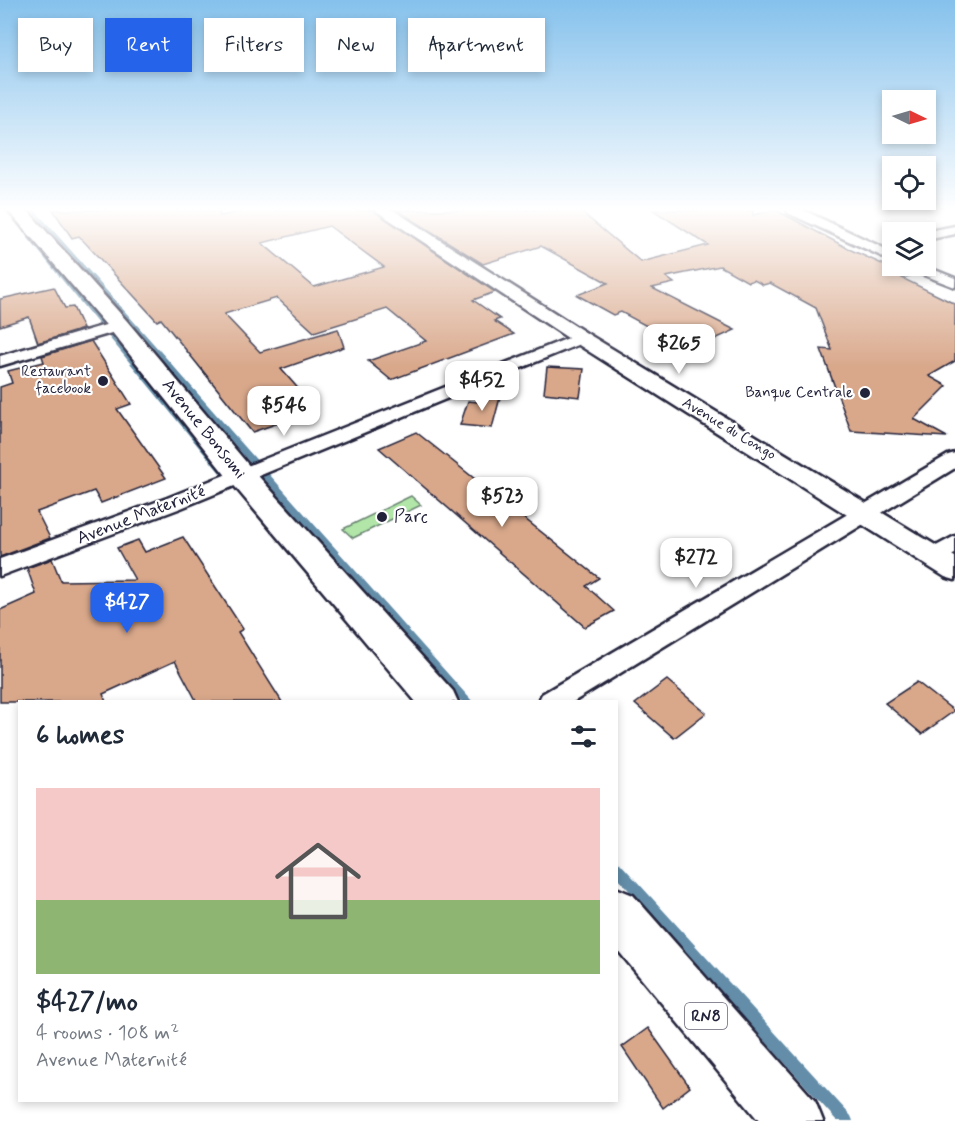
<!DOCTYPE html>
<html lang="en">
<head>
<meta charset="utf-8">
<style>
	body { margin:0; font-family:Mynerve,sans-serif; background:#f6f6f7; color:#1f2937; height:100vh; display:flex; flex-direction:column; font-size:22px; white-space:nowrap }
	* { box-sizing:border-box; margin:0 }
	p { font-size:20px; color:#747a83 }
	.icon { flex:none; width:33px; height:33px; fill:none; stroke:currentColor; stroke-width:2; stroke-linecap:round; stroke-linejoin:round }
	.map { position:relative; flex:1; overflow:hidden }
	.details { position:absolute; left:18px; top:700px; width:600px; height:402px; display:flex; flex-direction:column; background:#fff; border-radius:0px; box-shadow:0 3px 9px #0003 }
	.details>* { flex:none }
	.banner { position:absolute; left:18px; top:18px; width:600px; height:54px; display:flex; gap:12px }
	.needle { width:39px; rotate:95deg }
	.controls { position:absolute; left:882px; top:90px; display:grid; gap:12px }
	.controls a { display:grid; place-items:center; width:54px; height:54px; border-radius:0px; background:#fff; box-shadow:0 3px 9px #0003; font-size:30px }
	.price { position:absolute; translate:-50% -51px; padding:0 14px; border-radius:12px; background:#fff; color:#222; font-size:20px; line-height:39px; filter:drop-shadow(0 2px 3px #0008) }
	.price::after { content:''; position:absolute; left:50%; top:36px; width:18px; height:14px; margin-left:-9px; background:inherit; clip-path:polygon(0 0,100% 0,50% 100%) }
	.price.active { background:#2563eb; color:#fff }
	ul { padding:0; list-style:none }
	li { display:grid; align-content:center; gap:12px; height:318px; padding:0 18px }
	li span { display:grid; place-items:center; height:186px; border-radius:0px; color:#555 }
	li>.icon { margin-inline-start:auto }
	span .icon { width:108px; height:108px; fill:#fffc; stroke-width:1 }
	li b { font-size:26px }
	h2 { display:flex; justify-content:space-between; align-items:center; height:72px; padding:0 18px; font-size:26px }
	.chip { padding:0 21px; border-radius:0px; background:#fff; box-shadow:0 3px 9px #0003; font-size:21px; line-height:54px }
	.chip.active { background:#2563eb; color:#fff }
	.map>svg:first-child { display:block }
	.green { fill:#b1e6a8; stroke:#6a8472; stroke-width:1.5 }
	.lines { fill:none; stroke-linecap:round; stroke-linejoin:round }
	.stream { fill:#648da8; fill-rule:evenodd }
	.building { fill:#d9a88b; stroke:#22223b; stroke-width:1.5; fill-rule:evenodd }
	.minor-casing { stroke:#22223b; stroke-width:5 }
	.tertiary-casing { stroke:#22223b; stroke-width:5 }
	.primary-casing { stroke:#22223b; stroke-width:5 }
	.minor { fill:#fff; fill-rule:evenodd }
	.tertiary { fill:#fff; fill-rule:evenodd }
	.primary { fill:#fff; fill-rule:evenodd }
	.poi-dot { fill:#22223b; stroke:#fff; stroke-width:2 }
	.labels { text-anchor:middle; dominant-baseline:central; stroke-width:4.5; stroke-linejoin:round; paint-order:stroke }
	.far-poi-label { font-size:15px; fill:#22223b; stroke:#fff; text-anchor:end }
	.far-street-label { font-size:15px; fill:#22223b; stroke:#fff }
	.shield { fill:#fff; stroke:#646476; stroke-width:1.5 }
	.shield-label { font-size:16px; font-weight:bold; fill:#22223b }
	.street-label { font-size:18px; fill:#22223b; stroke:#fff }
	.poi-label { font-size:18px; fill:#22223b; stroke:#fff; text-anchor:start }
</style>
</head>
<body>
<div class="map">
<svg width="955" height="1121" viewBox="0 0 955 1121">
	<rect width="100%" height="100%" fill="#fff"/>
	<filter id="ink" filterUnits="userSpaceOnUse"><feTurbulence type="fractalNoise" baseFrequency=".0167" numOctaves="2"/><feDisplacementMap in="SourceGraphic" scale="12" xChannelSelector="R" yChannelSelector="G"/><feConvolveMatrix kernelMatrix="1 2 1 2 8 2 1 2 1" color-interpolation-filters="sRGB"/></filter>
	<g filter="url(#ink)">
		<path class="green" d="M411,496l10,9 -68,33 -10,-9z"/>
		<g class="lines">
			<g class="stream">
				<path d="M5,210h4l226,270 1,2 -1,2h-6z"/>
				<path d="M31,210h4l234,264 204,228h-11l-199,-224z"/>
				<path d="M616,862l4,1 231,253 2,5h-16l-221,-245z"/>
			</g>
		</g>
		<g class="building">
			<path d="M53,210h166l1,6 28,-6h125l122,82 -22,8 27,19 -6,2 20,13 -123,46 -23,-19 58,-20 -39,-32 -73,23 -37,-34 -53,16 36,38 78,-23 6,18 -63,22 36,41 -65,22 -91,-113 -4,2 -78,-85 -7,2zM329,226l55,41 -70,20 -52,-44z"/>
			<path d="M397,210h182l62,52 67,-17 -55,-35h100v5l23,-5 75,40 58,26 -7,2 53,26v57l-26,15 18,10 -33,33 33,18 -96,-6 -30,-82 11,1 -16,-42 -46,-25 -7,2 -9,-5 -6,2 -28,-16 -54,11 8,6 -22,5 83,42 -44,20 -70,-38 -8,3 -36,-20 31,-12 -67,-37 -58,18z"/>
			<path d="M54,287l11,21 8,-1 10,22 -45,14 -9,-26 -29,9v-27z"/>
			<path d="M91,341l40,63 -14,5 49,69 -65,25 -7,-12 -57,21 13,26 -50,19v-170l12,-4 -4,-12 36,-9 -2,-6z"/>
			<path d="M547,367l37,2 -4,28 -36,-4z"/>
			<path d="M502,390l-10,38 -32,-3 8,-24 10,1z"/>
			<path d="M416,432l183,146 -13,8 28,25 -29,16 -206,-179z"/>
			<path d="M183,537l60,92 -5,3 44,70h-85l-22,-41 -72,33 3,8h-106v-92l36,-16 -9,-26 25,-9 9,22 74,-1 -18,-32 21,-8 7,12z"/>
			<path d="M667,680l39,33 -32,25 -39,-34z"/>
			<path d="M917,682l37,29 -32,23 -37,-31z"/>
			<path d="M648,1028l42,59 -27,21 -41,-61z"/>
		</g>
		<g class="lines">
			<g class="minor-casing">
				<g id="minor">
					<path d="M787,210h16l89,42v9l-104,-48z"/>
					<path d="M955,226v8l-29,6v-8h-2z"/>
					<path d="M906,266h19l30,12v9l-47,-18z"/>
					<path d="M119,321l6,2 2,3 -2,3 -125,37v-10z"/>
					<path d="M581,333l6,2 2,3 -2,3 -406,167 -181,68v-17l167,-61z"/>
					<path d="M955,453v15l-382,234h-35l4,-8 406,-239z"/>
					<path d="M955,536v18l-22,11 -8,-3 -3,-5 3,-5z"/>
				</g>
			</g>
			<g class="tertiary-casing">
				<path id="tertiary" d="M375,210h18l195,124 367,223v23l-10,-3 -371,-235z"/>
			</g>
			<g class="primary-casing">
				<g id="primary">
					<path d="M8,210h19l100,111 124,147 202,223 5,11h-42l-185,-220 -120,-151z"/>
					<path d="M616,888l17,7 182,206 8,20h-64l-143,-173z"/>
				</g>
			</g>
			<use href="#minor" class="minor"/>
			<use href="#tertiary" class="tertiary"/>
			<use href="#primary" class="primary"/>
		</g>
	</g>
	<linearGradient id="sky" x2="0" y2="1"><stop stop-color="#85c1ec"/><stop offset="0.57" stop-color="#fff"/><stop offset="1" stop-color="#fff" stop-opacity="0"/></linearGradient>
	<rect width="955" height="367" fill="url(#sky)"/>
	<g class="poi-dot">
		<circle cx="103" cy="381" r="6"/>
		<circle cx="865" cy="393" r="6"/>
		<circle cx="382" cy="517" r="6"/>
	</g>
	<g class="labels">
		<g class="far-poi-label">
			<text x="91" y="372">Restaurant<tspan x="91" dy="17">facebook</tspan></text>
			<text x="853" y="393">Banque Centrale</text>
		</g>
		<g class="far-street-label">
			<text transform="translate(729 429) rotate(31)">Avenue du Congo</text>
		</g>
		<rect class="shield" x="685" y="1003" width="42" height="26" rx="4.5"/>
		<g class="shield-label">
			<text x="706" y="1016">RN8</text>
		</g>
		<g class="street-label">
			<text transform="translate(204 429) rotate(51)">Avenue Bonsomi</text>
			<text transform="translate(141 515) rotate(-21)">Avenue Maternité</text>
		</g>
		<g class="poi-label">
			<text x="394" y="517">Parc</text>
		</g>
	</g>
</svg>
<div class="controls">
<a><svg class="needle" viewBox="-14 -14 28 28"><path d="M0-13l5 13h-10z" fill="#e53935"/><path d="M0 13l5-13h-10z" fill="#747a83"/></svg></a>
<a><svg class="icon" aria-label="locate" viewBox="0 0 24 24"><circle cx="12" cy="12" r="6"/><path d="M12 2v4M12 18v4M2 12h4M18 12h4"/></svg></a>
<a><svg class="icon" aria-label="layers" viewBox="0 0 24 24"><path d="M12 4l9 5-9 5-9-5zM3 14l9 5 9-5"/></svg></a>
</div>
<b class="price" style="left:679px;top:375px">$265</b>
<b class="price" style="left:482px;top:412px">$452</b>
<b class="price" style="left:284px;top:437px">$546</b>
<b class="price" style="left:502px;top:528px">$523</b>
<b class="price" style="left:696px;top:589px">$272</b>
<b class="price active" style="left:127px;top:634px">$427</b>
<div class="banner">
<a class="chip">Buy</a>
<a class="chip active">Rent</a>
<a class="chip">Filters</a>
<a class="chip">New</a>
<a class="chip">Apartment</a>
</div>
<section class="details">
<h2>6 homes<svg class="icon" aria-label="filters" viewBox="0 0 24 24"><path d="M4 7h16M4 17h16"/><circle cx="9" cy="7" r="2"/><circle cx="15" cy="17" r="2"/></svg></h2>
<ul>
<li><span style="background:linear-gradient(#f6c9c9 60%,#8fb573 0)"><svg class="icon" aria-label="home" viewBox="0 0 24 24"><path d="M3 11l9-7 9 7M6 9v11h12V9"/></svg></span><div><b>$427/mo</b><p>4 rooms · 108 m²</p><p>Avenue Maternité</p></div></li>
</ul>
</section>
</div>
</body>
</html>
